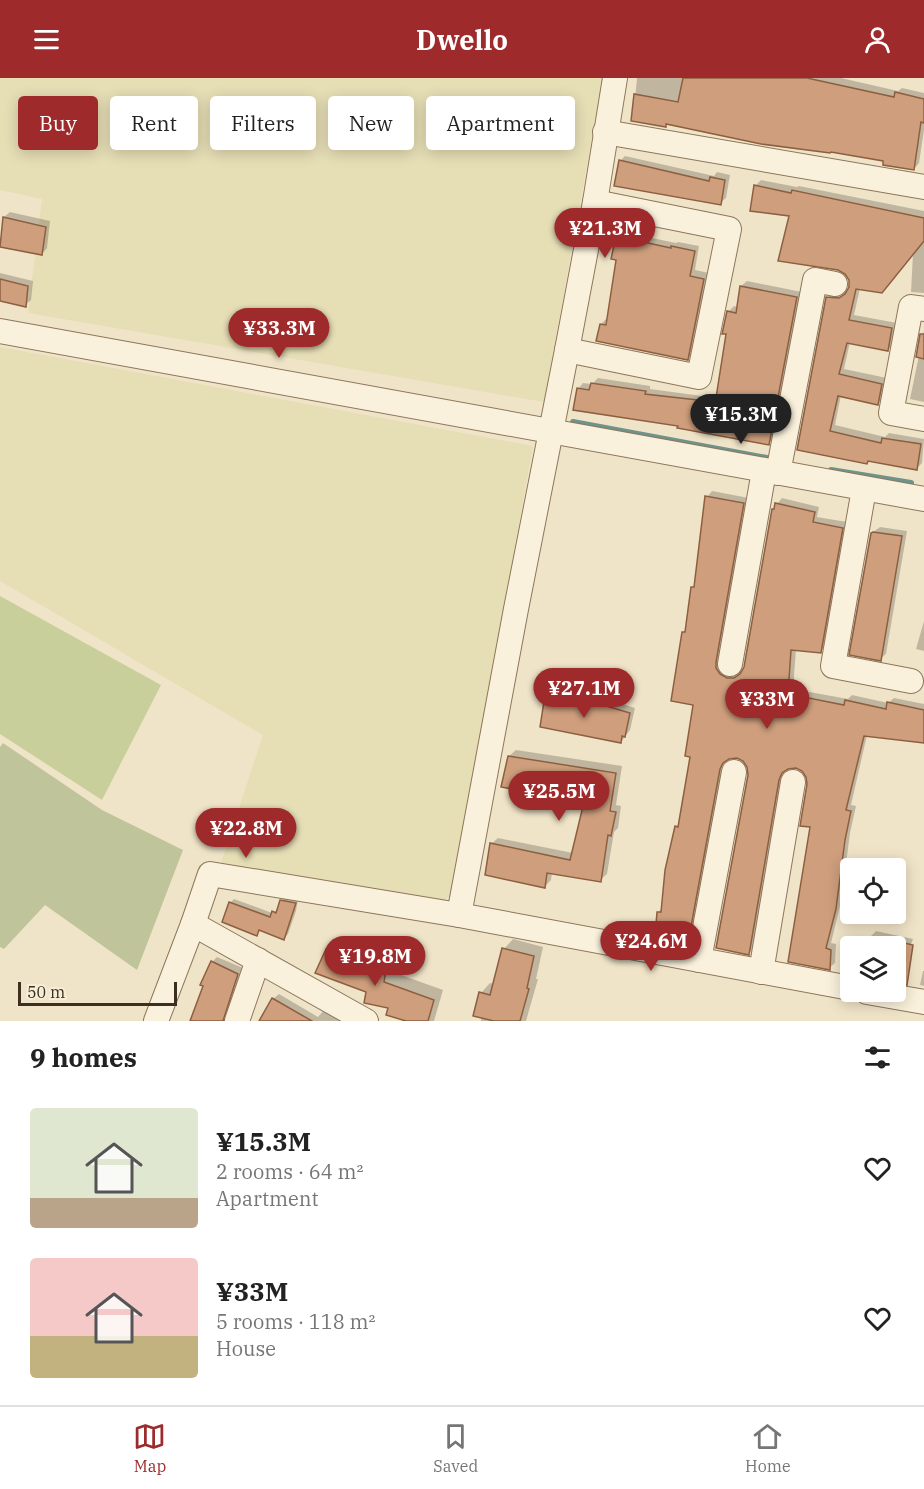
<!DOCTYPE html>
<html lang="en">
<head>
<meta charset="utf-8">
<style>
	body { margin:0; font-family:"IBM Plex Serif",serif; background:#f2f2f2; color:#222; height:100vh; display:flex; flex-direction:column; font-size:22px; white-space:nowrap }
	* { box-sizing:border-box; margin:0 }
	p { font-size:20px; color:#767676 }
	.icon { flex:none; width:33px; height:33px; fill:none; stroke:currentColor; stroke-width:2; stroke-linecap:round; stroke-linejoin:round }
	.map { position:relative; height:943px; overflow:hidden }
	.sheet { display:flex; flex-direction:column; background:#fff; flex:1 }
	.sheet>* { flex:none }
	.banner { position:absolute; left:18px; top:18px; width:600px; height:54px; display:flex; gap:12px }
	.fabs { position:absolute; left:840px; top:780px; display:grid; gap:12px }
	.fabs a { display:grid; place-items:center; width:66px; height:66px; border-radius:6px; background:#fff; box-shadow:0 3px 15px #0003; font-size:30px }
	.scale { position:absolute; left:18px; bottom:15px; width:159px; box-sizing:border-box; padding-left:6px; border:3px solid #3d2e20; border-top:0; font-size:16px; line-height:21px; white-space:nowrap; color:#3d2e20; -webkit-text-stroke:4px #f7eed8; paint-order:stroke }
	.price { position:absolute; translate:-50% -51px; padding:0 14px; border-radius:21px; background:#9e2a2b; color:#fff; font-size:20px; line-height:39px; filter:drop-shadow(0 2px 3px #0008) }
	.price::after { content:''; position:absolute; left:50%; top:36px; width:18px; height:14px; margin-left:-9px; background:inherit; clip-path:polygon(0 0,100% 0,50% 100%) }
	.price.selected { background:#222; color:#fff }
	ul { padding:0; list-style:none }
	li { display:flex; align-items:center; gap:18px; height:150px; padding:0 30px }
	li span { display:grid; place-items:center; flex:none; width:168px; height:120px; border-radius:6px; color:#555 }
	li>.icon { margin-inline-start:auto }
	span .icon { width:72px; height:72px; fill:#fffc; stroke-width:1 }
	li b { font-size:26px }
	h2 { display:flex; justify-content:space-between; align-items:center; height:72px; padding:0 30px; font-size:26px }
	.pill { padding:0 21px; border-radius:6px; background:#fff; box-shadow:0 3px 15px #0003; font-size:21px; line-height:54px }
	.pill.selected { background:#9e2a2b; color:#fff }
	header { display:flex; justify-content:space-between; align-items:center; height:78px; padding:0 30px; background:#9e2a2b; color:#fff; font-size:27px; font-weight:700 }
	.menu { display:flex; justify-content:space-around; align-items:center; height:84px; border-top:2px solid #e0e0e0; background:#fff; font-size:16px; color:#767676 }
	.menu a { display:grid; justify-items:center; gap:3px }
	.menu .selected { color:#9e2a2b }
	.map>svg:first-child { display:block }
	.farmland { fill:#e6deb5 }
	.green { fill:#c9cf9b }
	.cemetery { fill:#bfc49a }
	.shadow { fill:#0003 }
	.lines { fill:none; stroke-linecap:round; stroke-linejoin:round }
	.stream { stroke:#6f938a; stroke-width:6 }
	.building { fill:#cf9f7d; stroke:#8d5f41; stroke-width:1.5 }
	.minor-casing { stroke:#8d765c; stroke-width:26 }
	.minor { stroke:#faf1dc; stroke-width:24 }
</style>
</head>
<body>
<header><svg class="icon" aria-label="menu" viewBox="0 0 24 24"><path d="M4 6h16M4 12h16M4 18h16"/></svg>Dwello<svg class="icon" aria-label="person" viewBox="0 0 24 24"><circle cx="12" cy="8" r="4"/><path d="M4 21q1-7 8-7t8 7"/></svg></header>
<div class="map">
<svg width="924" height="943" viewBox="0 0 924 943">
	<rect width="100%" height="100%" fill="#f0e4c8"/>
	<g class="farmland">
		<path d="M0,0h603l-59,324 -516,-89 14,-114 -42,-9z"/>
		<path d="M0,269l533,99 -81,449 -12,7 -219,-39 42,-128 -263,-154z"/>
	</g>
	<path class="green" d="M0,518l161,89 -59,115 -102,-66z"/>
	<path class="cemetery" d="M3,665l99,67 81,40 -46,120 -92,-65 -41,44 -4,-2v-200z"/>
	<g class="shadow">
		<path d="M637,0h204l57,13 4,-3 22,5v37l-5,33 -5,6 -29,-9 -217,-37 -3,3 -32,-6z"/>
		<path d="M625,78l89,20 3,-4 13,3 -4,23 -6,5 -100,-42z"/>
		<path d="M761,102l36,7 2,-1 125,25v82l-13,-1 2,-39 -53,35 -6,27 43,8 -4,21 -5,6 -38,-8 -6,27 43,9 -4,20 -5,5 -37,-8 -6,30 50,12 4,-4 35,6 -2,24 -6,6 -117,-20 29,-151 5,-6 15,-1 2,-11 -59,-66 -36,-28z"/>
		<path d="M10,134l40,9 -3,27 -5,6 -42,-8 4,-29z"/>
		<path d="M623,154l53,11 2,-1 21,4 -4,24 14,3 -16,80 -6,6 -86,-35 5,-5h3l9,-60v-22z"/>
		<path d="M0,195l33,8 -2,19 -6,5 -25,-5z"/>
		<path d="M747,203l55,11 -28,146 -6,6 -88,-19 -33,-4v-1l-69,-31 5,-6 9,1 6,-6 52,8v3l67,9 11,-65v-21l6,-6 4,1 3,-21z"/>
		<path d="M924,253v71l-14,-3z"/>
		<path d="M712,413l37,7 -16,175 11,-2 29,-162 9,-11 37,9 -2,10 30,5 -21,124 -6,5 -24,-2 -3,40 55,10 4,-4 36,8 6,-5 30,6v38l-57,-7 -16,70 5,1 -6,27 -9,69 -10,41 5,1 -1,19 -6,5 -40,-7 23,-135 -4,-50 -5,-7 -7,-2 -10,1 -2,5 -30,175 -5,5 1,-179 -1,-8 -5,-6 -7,-3 -10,1 -2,4 -32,174 -6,6 -29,-30 5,-4 13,-81 5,-5 11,-66 2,-52 -11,-72 5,-4 5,-40 3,-3 11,-88z"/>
		<path d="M880,449l27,4 -21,123 -6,5 -8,-126z"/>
		<path d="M924,543v30l-8,-2z"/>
		<path d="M552,613l57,9 26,8 -5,22 -9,12 -75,-46z"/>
		<path d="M516,672l106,16 -6,39 5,1 -3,22 -4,4 -7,42 -7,6 -48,-8 -1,8 -6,6 -54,-42 7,-6 75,15 13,-52 -77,-45z"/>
		<path d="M285,819l13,2 -2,12 -8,23 -4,4 -23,-9 -4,5 -27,-31 4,-4 38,14 7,-4 2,-8z"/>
		<path d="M876,853l37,8 -9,22 -6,6 -2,-1v-20h-26l1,-10z"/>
		<path d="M513,861l30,8 -7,32h2l-12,42h-45v-28l9,-10 5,1 9,-35z"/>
		<path d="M337,862l58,20 -2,12 50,18 -9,31h-29l1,-2 -38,-28 -41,-41z"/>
		<path d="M217,879l26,11 -13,53h-39l21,-59z"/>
		<path d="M923,893h1v15l-4,-1z"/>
		<path d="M279,916l39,23 7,-8 20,12h-84l12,-22z"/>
	</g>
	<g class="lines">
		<g class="stream">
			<path d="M573,344l194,36"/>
			<path d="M831,392l80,13"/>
		</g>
	</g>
	<g class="building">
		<path d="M683,0h124l87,19 1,-5 29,7v24l-3,-1 -7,48 -31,-5v-4l-52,-9 -1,1 -69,-9 -95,-20v3l-35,-6 3,-27 44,8z"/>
		<path d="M619,82l90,21 1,-4 15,3 -4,25 -107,-19z"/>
		<path d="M754,107l37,8 1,-3 132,28v23l-42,52 -26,-4 -7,31 43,8 -4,23 -41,-8 -8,31 43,10 -4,21 -40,-9 -8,35 51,12 1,-5 39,6 -4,26 -49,-9 -1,3 -70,-14 29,-153 13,1 6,-4 4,-7v-7l-4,-6 -7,-4 -60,-9 11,-45 -39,-5z"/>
		<path d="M3,139l43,10 -4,28 -42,-8z"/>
		<path d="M616,158l55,12v-2l24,5 -5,25 14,3 -16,81 -92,-19 4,-17 6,1 10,-65 -5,-1z"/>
		<path d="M0,201l28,7 -2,21 -26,-6z"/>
		<path d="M740,208l57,11 -28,148 -92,-17 1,-2 -105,-16 4,-22 12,2 2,-7 55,8 -1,3 53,6 17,4 11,-70h-4l5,-23 9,2z"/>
		<path d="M920,256h4v25l-8,-2z"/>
		<path d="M705,418l39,7 -28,159v6l4,6 7,4h7l6,-4 4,-7 28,-158h2l1,-6 40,9 -2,10 30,6 -22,125 -30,-3 -3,44 56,11 1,-5 41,9 1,-7 37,8v33l-60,-7 -18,74 5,1 -6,29 -9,69 -10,39 5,2 -1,20 -42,-8 22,-135 -10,-1 7,-42 -1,-7 -4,-6 -6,-3 -8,1 -6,4 -3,7 -30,175 -33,-7 32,-173 -1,-8 -4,-6 -6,-3 -8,1 -6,4 -3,6 -32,174 -33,-6 2,-25h4l4,-42 10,-44 3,1 12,-70 -5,-1 8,-51 -22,-4 11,-69h3l6,-45h3z"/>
		<path d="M873,454l29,4 -21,125 -32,-6 22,-122z"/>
		<path d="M545,617l58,10 27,8 -5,24 -3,-1 -1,7 -81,-16z"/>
		<path d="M508,678l108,17 -6,38 6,1 -5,24 -3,-1 -7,47 -54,-9 -2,15 -60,-13 5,-32 80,17 14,-58 -83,-15z"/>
		<path d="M280,822l16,3 -12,37 -25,-10 -2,6 -35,-14 7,-20 41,15 2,-6 4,2z"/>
		<path d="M896,863l17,4 -6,40 -11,-2z"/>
		<path d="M502,870l32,8 -7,32 2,1 -9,32h-26l-21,-5 6,-24 11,3z"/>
		<path d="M326,871l60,21 -2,12 50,18 -6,21h-22l-20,-6 2,-7 -24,-5 2,-11 -51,-19z"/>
		<path d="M211,883l27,13 -15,47h-33l13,-35 -3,-1z"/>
		<path d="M272,920l40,23h-53z"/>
	</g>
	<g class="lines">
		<g class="minor-casing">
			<g id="minor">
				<path d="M605,54l319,55"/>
				<path d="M924,231l-13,-2 -20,106 33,6"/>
				<path d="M0,253l924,168"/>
				<path d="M567,272l132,27 30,-148 -134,-27"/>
				<path d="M778,395l37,-193 20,4"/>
				<path d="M864,411l-31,177 78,15"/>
				<path d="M730,586l34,-193"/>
				<path d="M459,837l57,-306 51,-259 28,-148 20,-124"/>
				<path d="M193,846l173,97"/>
				<path d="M699,882l35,-188"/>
				<path d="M761,894l32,-190"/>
				<path d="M867,914l57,10"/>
				<path d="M156,943l37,-97 17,-50 249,41 391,73"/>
				<path d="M237,943l21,-61"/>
			</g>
		</g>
		<use href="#minor" class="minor"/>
	</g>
</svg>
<div class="fabs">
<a><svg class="icon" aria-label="locate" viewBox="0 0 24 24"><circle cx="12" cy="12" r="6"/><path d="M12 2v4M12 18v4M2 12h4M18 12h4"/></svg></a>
<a><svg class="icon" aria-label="layers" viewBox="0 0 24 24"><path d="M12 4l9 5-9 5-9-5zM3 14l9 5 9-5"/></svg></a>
</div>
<div class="scale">50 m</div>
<b class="price" style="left:605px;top:181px">¥21.3M</b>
<b class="price" style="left:279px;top:281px">¥33.3M</b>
<b class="price selected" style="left:741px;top:367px">¥15.3M</b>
<b class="price" style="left:584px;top:641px">¥27.1M</b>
<b class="price" style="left:767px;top:652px">¥33M</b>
<b class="price" style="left:559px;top:744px">¥25.5M</b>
<b class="price" style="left:246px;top:781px">¥22.8M</b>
<b class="price" style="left:651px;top:894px">¥24.6M</b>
<b class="price" style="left:375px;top:909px">¥19.8M</b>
<div class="banner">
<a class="pill selected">Buy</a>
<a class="pill">Rent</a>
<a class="pill">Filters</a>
<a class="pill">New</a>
<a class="pill">Apartment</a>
</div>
</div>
<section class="sheet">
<h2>9 homes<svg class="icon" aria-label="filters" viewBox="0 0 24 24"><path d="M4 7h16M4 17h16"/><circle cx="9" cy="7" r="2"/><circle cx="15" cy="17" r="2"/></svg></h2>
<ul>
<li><span style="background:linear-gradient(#dfe7d0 75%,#b9a48a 0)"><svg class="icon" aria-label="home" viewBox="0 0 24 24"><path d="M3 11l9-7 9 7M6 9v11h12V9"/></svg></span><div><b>¥15.3M</b><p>2 rooms · 64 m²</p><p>Apartment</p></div><svg class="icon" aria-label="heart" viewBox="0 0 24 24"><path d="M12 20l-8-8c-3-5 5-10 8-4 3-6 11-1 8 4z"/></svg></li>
<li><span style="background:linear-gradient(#f6c9c9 65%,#c2b280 0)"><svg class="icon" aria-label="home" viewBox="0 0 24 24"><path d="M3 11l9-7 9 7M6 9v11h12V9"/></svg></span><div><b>¥33M</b><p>5 rooms · 118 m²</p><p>House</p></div><svg class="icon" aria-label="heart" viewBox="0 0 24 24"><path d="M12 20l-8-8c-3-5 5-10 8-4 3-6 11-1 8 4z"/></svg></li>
</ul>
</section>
<nav class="menu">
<a class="selected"><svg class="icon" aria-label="map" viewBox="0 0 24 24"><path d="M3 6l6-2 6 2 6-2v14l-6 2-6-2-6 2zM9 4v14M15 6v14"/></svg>Map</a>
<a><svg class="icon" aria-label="saved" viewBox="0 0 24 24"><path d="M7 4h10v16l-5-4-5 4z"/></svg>Saved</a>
<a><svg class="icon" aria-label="home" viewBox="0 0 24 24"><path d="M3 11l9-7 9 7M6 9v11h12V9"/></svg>Home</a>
</nav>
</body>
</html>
